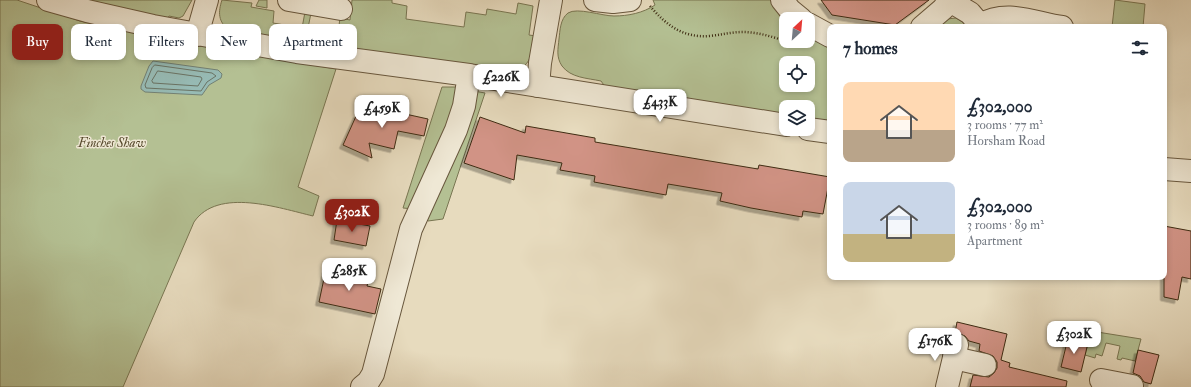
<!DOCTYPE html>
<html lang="en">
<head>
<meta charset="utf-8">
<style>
	body { margin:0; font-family:"IM FELL Double Pica",serif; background:#f2f2f3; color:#1f2937; height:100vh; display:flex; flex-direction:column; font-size:15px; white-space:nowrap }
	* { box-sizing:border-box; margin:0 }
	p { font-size:13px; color:#747a83 }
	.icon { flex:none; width:22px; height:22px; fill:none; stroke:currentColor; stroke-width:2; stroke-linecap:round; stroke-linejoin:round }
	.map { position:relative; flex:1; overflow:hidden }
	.details { position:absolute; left:827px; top:24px; width:340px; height:256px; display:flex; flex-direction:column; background:#fff; border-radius:8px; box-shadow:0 2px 6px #0003 }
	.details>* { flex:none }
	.guide { position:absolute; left:12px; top:24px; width:380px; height:36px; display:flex; gap:8px }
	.needle { width:26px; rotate:26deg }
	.fabs { position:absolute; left:779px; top:12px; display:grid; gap:8px }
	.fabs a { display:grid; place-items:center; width:36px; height:36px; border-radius:8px; background:#fff; box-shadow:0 2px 6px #0003; font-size:20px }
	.price { position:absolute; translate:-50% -34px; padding:0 9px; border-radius:8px; background:#fff; color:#222; font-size:13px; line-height:26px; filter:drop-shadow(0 1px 2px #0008) }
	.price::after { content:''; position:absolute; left:50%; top:24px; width:12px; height:9px; margin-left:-6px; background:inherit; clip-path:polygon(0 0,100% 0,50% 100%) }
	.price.current { background:#8f2418; color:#fff }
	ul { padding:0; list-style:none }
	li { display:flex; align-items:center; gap:12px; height:100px; padding:0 16px }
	li span { display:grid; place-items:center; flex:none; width:112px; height:80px; border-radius:8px; color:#555 }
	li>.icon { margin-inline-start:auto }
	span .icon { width:48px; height:48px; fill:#fffc; stroke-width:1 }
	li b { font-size:17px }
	h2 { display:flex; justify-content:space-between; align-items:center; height:48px; padding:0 16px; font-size:17px }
	.chip { padding:0 14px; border-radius:8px; background:#fff; box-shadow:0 2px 6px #0003; font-size:14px; line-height:36px }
	.chip.current { background:#8f2418; color:#fff }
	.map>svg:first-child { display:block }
	.green { fill:#b4c093; stroke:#797652; fill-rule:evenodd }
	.water { fill:#97bbb5; stroke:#738174 }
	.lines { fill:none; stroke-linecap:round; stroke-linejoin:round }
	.shore { stroke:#6a7364; stroke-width:1 }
	.building { fill:#d19385; stroke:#3e2b12; filter:url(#shadow) }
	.minor-casing { stroke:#68573d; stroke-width:24 }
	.path { stroke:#3e2b12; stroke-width:2.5; stroke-dasharray:1 2; stroke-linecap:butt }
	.minor { stroke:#efe8d5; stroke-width:22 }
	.labels { text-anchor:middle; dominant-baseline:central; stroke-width:3; stroke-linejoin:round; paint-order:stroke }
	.park-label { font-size:13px; font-style:italic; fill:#56492c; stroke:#efe8d5 }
</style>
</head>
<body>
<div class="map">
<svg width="1191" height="387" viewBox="0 0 1191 387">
	<defs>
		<filter id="shadow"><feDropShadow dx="-3.5" dy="3.5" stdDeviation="0" flood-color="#0004"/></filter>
	</defs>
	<rect width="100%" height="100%" fill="#e7dbbe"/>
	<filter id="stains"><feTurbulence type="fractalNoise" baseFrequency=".005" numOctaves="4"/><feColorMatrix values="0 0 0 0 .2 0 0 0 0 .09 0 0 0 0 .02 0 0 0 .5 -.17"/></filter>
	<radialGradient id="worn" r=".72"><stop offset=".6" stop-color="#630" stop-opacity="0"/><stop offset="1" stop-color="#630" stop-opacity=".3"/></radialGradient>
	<g class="green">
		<path d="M0,0h17l63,21 104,22 152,26 -38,118 21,9 -6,20c-34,-8 -95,-29 -119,6l-71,165h-123z"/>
		<path d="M77,0h115l-9,16 -4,2 -10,-2 -3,5z"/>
		<path d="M222,0l30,3 -1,4 23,4 -1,12 29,5 3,-16 6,1 -3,15 30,5 2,-15 10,2 2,-20h40v3l15,3 -1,13 58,8 2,-15 20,3 1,-6 29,5 2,-11 15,3 -4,29 7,1c-5,24 -8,37 -36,36l-271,-42c-11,-8 -11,-18 -7,-30z"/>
		<path d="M259,0h8v8l-11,-2z"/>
		<path d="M653,0h119l14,19v22h22v-8l22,11v77l-22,-3v-11h-22v8l-180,-27 -5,-7c-14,-3 -30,-3 -39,-15 -6,-9 -4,-17 -3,-27 1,-8 1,-20 9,-26 9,-6 34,3 46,3 14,0 29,-3 41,-11zM786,63h22v22h-22z"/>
		<path d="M1115,0l30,4 -2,23h-31z"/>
		<path d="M956,18l14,9h-36l13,-8z"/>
		<path d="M442,87h13l5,4 -46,118 -11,-1z"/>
		<path d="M474,91l11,2 -42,126 -15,2 -4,-5z"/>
		<path d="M1091,331l50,8 -6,22 -13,-3 -1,2 -4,-1 3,-13 -14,-3 -4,13 -6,-2 -1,4 -10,-3z"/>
	</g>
	<path class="water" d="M153,61l65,9 4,4 -1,4 -12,7 -7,10 -57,-3 -4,-3v-3l8,-20z"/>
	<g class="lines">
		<g class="shore">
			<path d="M155,65l57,8 4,3 -9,6 -6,9 -55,-3 -1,-3 7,-17z"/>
			<path d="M158,71l43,6 1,2 -4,7 -45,-3 -1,-2z"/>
		</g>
	</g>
	<g class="building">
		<path d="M821,0h108l-34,25 -63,-10z"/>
		<path d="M369,106l59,13 -4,17 -26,-5 -4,18 -25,-6 3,15 -29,-13 14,-31 9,4z"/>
		<path d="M480,117l45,16 1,-7 69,12v4l163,27 1,-4 71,12 -7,37 -20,-3 -1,6 -51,-9 -31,-7 2,-8 -54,-9 -2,11 -72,-13 1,-6 -35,-6 2,-7 -45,-8 -3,25 -50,-17z"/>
		<path d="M337,220l33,6 -4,20 -32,-6z"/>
		<path d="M1164,226l27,5v48l-9,-2 -4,23 -14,-3z"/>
		<path d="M326,269l43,9 -2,8 14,3 -6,25 -56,-12z"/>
		<path d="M957,322l50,12 -6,26 9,3 -1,4 58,14 -1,6h-96l3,-12 16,2 5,-4 3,-5v-6l-4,-6 -14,-5 1,-7 -11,-3 -4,-5 -10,-3z"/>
		<path d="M1068,338l20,5 -7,29 -20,-5z"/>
		<path d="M1138,350l21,5 -8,29 -7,-2 -4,-6 -7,-3z"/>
	</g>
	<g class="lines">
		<g class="minor-casing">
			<g id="minor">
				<path d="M48,0l39,11 66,15 144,26 172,23 317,50"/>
				<path d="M289,0l52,9"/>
				<path d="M595,0l18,2 17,-2"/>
				<path d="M782,0l8,10 11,9"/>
				<path d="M950,1l20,12 10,12c27,-16 54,-2 82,2"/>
				<path d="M808,24l22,12"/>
				<path d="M922,27l21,-18 7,-9"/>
				<path d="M197,35l10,-35"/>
				<path d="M538,86l2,-23 11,-63"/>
				<path d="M808,129l22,3"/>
				<path d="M1164,169l27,2"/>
				<path d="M954,358l31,7"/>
				<path d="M1101,380l31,6"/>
				<path d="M362,387l6,-5 5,-8 38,-145 45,-99 8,-24 5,-31"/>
				<path d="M947,387l10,-42"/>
			</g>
		</g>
		<path class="path" d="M650,6c16,19 33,32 59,30 12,-1 22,-4 34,-4 20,0 40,9 59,14"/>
		<use href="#minor" class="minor"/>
	</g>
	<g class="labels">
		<g class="park-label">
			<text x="112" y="143">Finches Shaw</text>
		</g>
	</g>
	<rect width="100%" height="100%" filter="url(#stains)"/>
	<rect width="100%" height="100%" fill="url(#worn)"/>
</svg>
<div class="fabs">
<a><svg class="needle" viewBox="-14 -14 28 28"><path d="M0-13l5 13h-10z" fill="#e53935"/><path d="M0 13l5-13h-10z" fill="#747a83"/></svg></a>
<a><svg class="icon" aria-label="locate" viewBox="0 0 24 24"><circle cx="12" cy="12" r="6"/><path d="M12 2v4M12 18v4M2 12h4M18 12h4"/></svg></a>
<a><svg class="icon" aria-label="layers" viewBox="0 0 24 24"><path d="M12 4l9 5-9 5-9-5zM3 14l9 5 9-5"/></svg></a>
</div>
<b class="price" style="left:501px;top:98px">£226K</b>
<b class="price" style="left:660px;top:123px">£433K</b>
<b class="price" style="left:382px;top:129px">£459K</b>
<b class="price current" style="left:352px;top:233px">£302K</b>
<b class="price" style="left:349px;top:292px">£285K</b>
<b class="price" style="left:1074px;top:355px">£302K</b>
<b class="price" style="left:935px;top:362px">£176K</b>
<div class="guide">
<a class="chip current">Buy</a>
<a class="chip">Rent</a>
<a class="chip">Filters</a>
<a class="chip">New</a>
<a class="chip">Apartment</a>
</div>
<section class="details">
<h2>7 homes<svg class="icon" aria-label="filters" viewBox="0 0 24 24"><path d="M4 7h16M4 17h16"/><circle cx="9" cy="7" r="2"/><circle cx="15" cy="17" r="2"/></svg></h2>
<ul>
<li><span style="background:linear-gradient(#ffd9b3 60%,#b9a48a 0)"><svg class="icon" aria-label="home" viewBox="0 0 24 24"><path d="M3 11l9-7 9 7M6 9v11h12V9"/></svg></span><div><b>£302,000</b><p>3 rooms · 77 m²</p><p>Horsham Road</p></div></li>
<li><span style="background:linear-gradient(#c9d6e8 65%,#c2b280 0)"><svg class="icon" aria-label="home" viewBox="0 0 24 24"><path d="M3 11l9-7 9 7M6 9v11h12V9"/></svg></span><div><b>£302,000</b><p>3 rooms · 89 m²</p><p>Apartment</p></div></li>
</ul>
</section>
</div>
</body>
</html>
